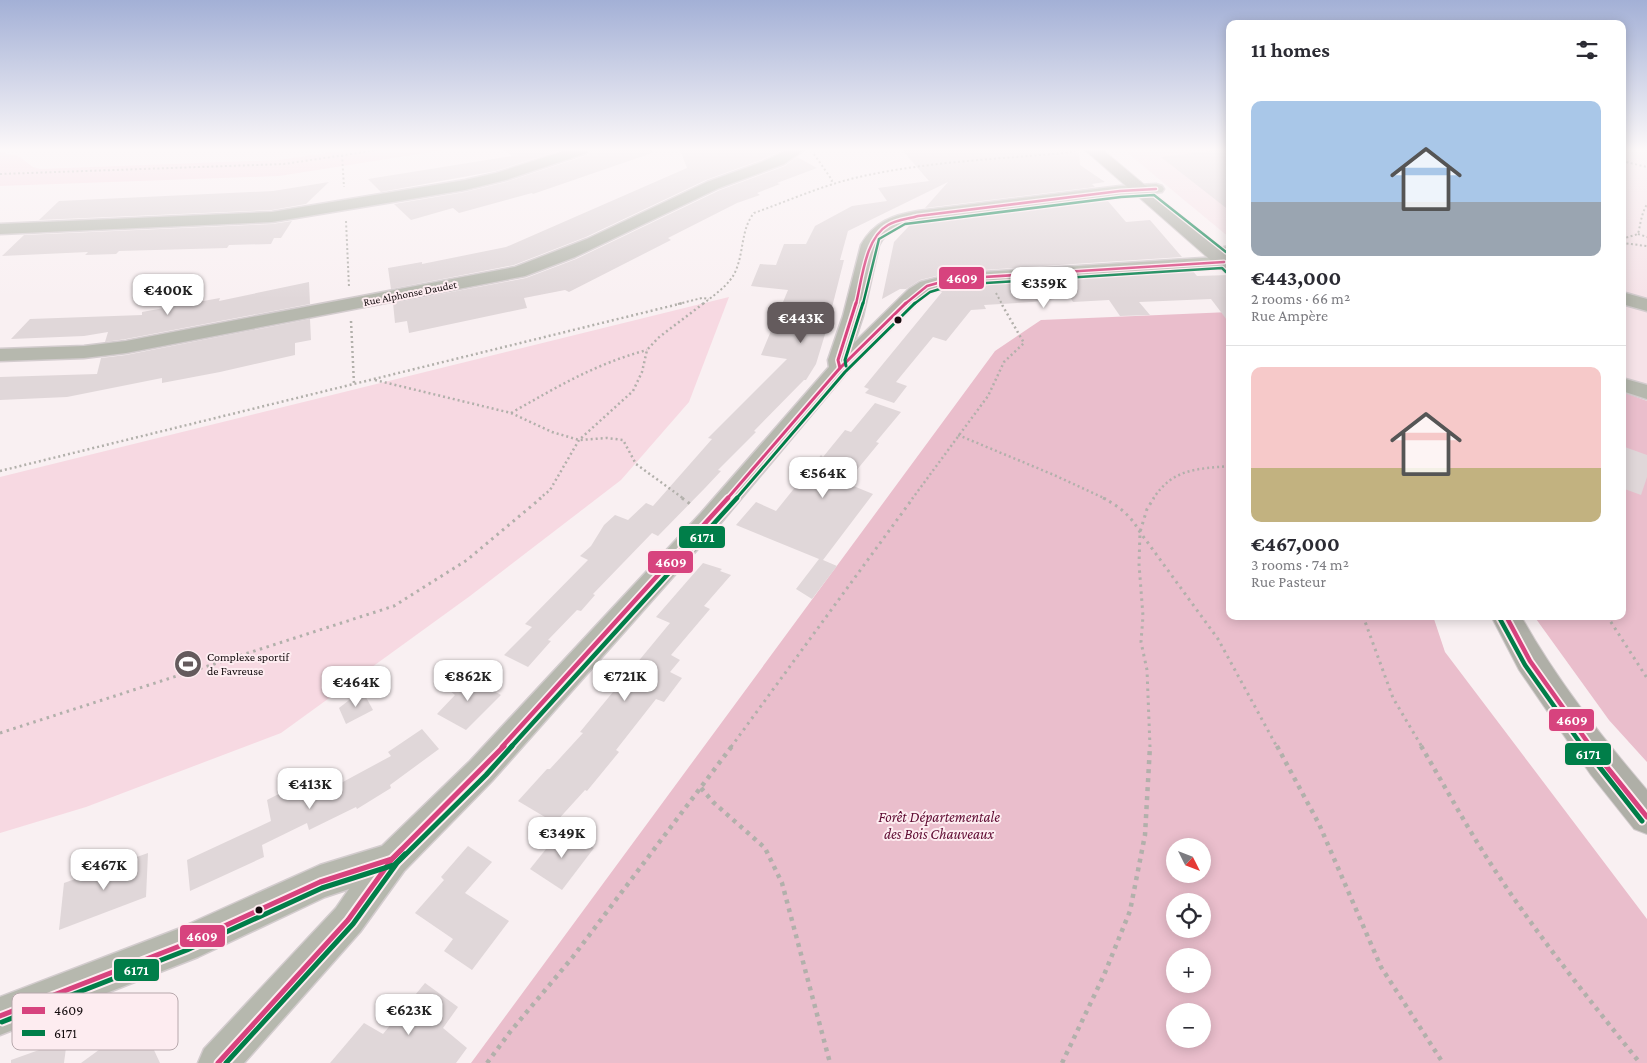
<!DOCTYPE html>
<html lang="en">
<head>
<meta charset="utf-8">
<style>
	body { margin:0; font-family:"Crimson Pro",serif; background:#f2f2f3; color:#2b2b33; height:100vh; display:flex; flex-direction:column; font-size:19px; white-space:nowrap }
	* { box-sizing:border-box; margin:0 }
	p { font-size:16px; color:#7c7c81 }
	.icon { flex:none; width:28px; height:28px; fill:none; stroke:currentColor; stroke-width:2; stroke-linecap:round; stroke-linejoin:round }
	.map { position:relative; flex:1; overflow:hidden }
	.details { position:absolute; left:1226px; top:20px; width:400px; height:600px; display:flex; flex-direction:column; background:#fff; border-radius:10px; box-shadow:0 2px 12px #0003 }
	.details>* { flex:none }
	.needle { width:32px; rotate:132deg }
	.controls { position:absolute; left:1166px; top:838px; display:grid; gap:10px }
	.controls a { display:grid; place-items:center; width:45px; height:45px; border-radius:50%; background:#fff; box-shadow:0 2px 12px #0003; font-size:25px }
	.price { position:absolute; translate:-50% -42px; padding:0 11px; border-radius:10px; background:#fff; color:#222; font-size:16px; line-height:32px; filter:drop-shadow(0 1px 2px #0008) }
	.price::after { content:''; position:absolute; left:50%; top:30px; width:15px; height:11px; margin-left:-8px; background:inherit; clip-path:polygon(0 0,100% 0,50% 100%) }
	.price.active { background:#645b5d; color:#fff }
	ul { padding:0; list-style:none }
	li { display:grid; align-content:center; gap:10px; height:265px; padding:0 25px }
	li+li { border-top:1px solid #e1e1e2 }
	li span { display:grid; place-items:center; height:155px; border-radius:10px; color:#555 }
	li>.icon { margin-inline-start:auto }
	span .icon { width:90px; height:90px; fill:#fffc; stroke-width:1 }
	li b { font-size:21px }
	h2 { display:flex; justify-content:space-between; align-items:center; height:60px; padding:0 25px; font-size:21px }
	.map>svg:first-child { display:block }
	.built { fill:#f6e3e8 }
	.green { fill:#f7d9e2 }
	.forest { fill:#eabecc; fill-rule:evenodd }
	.building { fill:#e0d7d9 }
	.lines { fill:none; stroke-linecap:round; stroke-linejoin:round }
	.minor-casing { stroke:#d3ccce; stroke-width:3 }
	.major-casing { stroke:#d3ccce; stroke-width:2 }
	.path-far3 { stroke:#b2b0ab; stroke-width:2; stroke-dasharray:2 2.5; stroke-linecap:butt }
	.path-far2 { stroke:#b2b0ab; stroke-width:2.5; stroke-dasharray:2 3; stroke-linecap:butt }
	.path-far1 { stroke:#b2b0ab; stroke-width:3; stroke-dasharray:2.5 4.5; stroke-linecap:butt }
	.path { stroke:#b2b0ab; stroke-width:4.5; stroke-dasharray:4 5; stroke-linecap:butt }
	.minor { fill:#b6b8ae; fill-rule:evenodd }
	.major { fill:#afafa7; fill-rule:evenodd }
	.bus-1-far3-casing { stroke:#fdecf0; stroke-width:5 }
	.bus-1-far2-casing { stroke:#fdecf0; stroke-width:6 }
	.bus-1-far1-casing { stroke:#fdecf0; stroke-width:8 }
	.bus-1-casing { stroke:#fdecf0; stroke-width:9 }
	.bus-2-far3-casing { stroke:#fdecf0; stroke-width:5 }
	.bus-2-far2-casing { stroke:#fdecf0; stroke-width:6 }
	.bus-2-far1-casing { stroke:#fdecf0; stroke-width:8 }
	.bus-2-casing { stroke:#fdecf0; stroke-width:9 }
	.bus-1-far3 { stroke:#d7437e; stroke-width:2.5 }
	.bus-1-far2 { stroke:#d7437e; stroke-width:3 }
	.bus-1-far1 { stroke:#d7437e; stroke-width:4.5 }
	.bus-1 { stroke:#d7437e; stroke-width:5 }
	.bus-2-far3 { stroke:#007e49; stroke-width:2.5 }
	.bus-2-far2 { stroke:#007e49; stroke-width:3 }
	.bus-2-far1 { stroke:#007e49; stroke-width:4.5 }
	.bus-2 { stroke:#007e49; stroke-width:5 }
	.bus-dot { fill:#130b0d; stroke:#fdecf0; stroke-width:2 }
	.labels { text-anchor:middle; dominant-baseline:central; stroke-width:4; stroke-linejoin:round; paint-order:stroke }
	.far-street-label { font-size:11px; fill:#130b0d; stroke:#fdecf0 }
	.poi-label { font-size:12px; fill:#130b0d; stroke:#fdecf0; text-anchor:start }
	.near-park-label { font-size:15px; font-style:italic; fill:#5e0a31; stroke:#fdecf0 }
	.key { fill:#fdecf0; stroke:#b7a8ac; stroke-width:1 }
	.key-label { font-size:14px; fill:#130b0d }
	.line-badge { stroke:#fdecf0; stroke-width:2 }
	.badge-label { font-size:14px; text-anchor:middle; font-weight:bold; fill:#fff }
</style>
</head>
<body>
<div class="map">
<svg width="1647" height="1063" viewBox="0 0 1647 1063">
	<rect width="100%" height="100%" fill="#f9f0f2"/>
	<g class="built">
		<path d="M1124,150h106v88l-94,-78z"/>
		<path d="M1623,150h24v612l-38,-42 -75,-104h88z"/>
	</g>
	<g class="green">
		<path d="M347,150h97l-165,26 -279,10v-34l18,4 15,11 7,2 239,-9z"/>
		<path d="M729,297l-40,105 -68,78 -151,116 -189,137 -195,74 -86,26v-356z"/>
	</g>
	<g class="forest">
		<path d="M1230,312v304h203l12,36 202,267v144h-1176l524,-712 46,-31zM1175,846h27v28h-27zM1175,901h27v28h-27zM1175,956h27v28h-27zM1175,1011h27v28h-27z"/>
		<path d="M1623,392l24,9v361l-38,-42 -75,-104h88z"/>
	</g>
	<g class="building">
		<path d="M503,150h58l-65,21 -115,21 -13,-13 144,-23z"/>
		<path d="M591,150h61v3l-119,41 -1,-1 -73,20 -6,-5 -42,12 -17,-16 71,-12 41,-10 82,-27z"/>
		<path d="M680,150h103l-22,10 -55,20 -120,57 -72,28 -123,24 -3,-21 34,-6v2l84,-17 181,-79z"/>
		<path d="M902,150h177l1,15 25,17 -13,2 3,3 -170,21 23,-26 -100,49 -8,29h4l-18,71 -10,33 -10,16h-2l-50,51 2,1 -38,38 3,1 -16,17 -47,48 -6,-3 -59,61 2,1 -14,16 -4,-1 -29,30 3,1 -23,26 -24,-12 28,-28 -7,-3 63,-64 -8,-4 11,-10 13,-21 11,-10 13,5 18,-17 7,3 59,-67 -4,-1 79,-79 -26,-4 27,-65 -37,-4 9,-22 16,1 8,-21h22l9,-18 37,-20 35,-5 -9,-13 51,-7z"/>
		<path d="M1217,150h13v61l-69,-54z"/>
		<path d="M797,157l20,11 -40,15 3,1 -23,9 3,2 -23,8 -69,35 3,2 -102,52 -4,-2 -41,8 3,10 -118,25 -2,-12 -12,2 -2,-20 133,-25 50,-19 144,-69 65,-24z"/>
		<path d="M329,182l-23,22 -34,6 -233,10 20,-19 214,-10z"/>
		<path d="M1107,200l19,22 24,-2 32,37 -230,15 -32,8 -14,9h-6l-18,10 12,-57 16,-17z"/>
		<path d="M292,221l-11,17h-7l-3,6 -42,1 -2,3 -108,3 -3,3 -31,1 3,-3 -86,4 22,-21 248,-11z"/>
		<path d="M1192,270l5,6 33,-1v49l-19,-25 -72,3 11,13 -30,1 -11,-16 -36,2 -3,-5 -38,5 -48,3 2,4 -15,1 -25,31 -13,-4 -37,45 11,4 -13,17 -29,-10 4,-4 -5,-2 78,-95 -6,-1 17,-5z"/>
		<path d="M309,282l1,22 -184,35 -21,3 3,-10 -24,4 -73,3 19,-20 112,-4v-3l78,-14 -1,3z"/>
		<path d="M310,319l1,21 -16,3v12l-75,17 -58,11v-5l-95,19 -67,3v-23l97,-3 4,-16 25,-3z"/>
		<path d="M875,403l26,9 -25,30 3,1 -33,40 27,11 -50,66 14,6 -25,33 -16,-10 23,-30 -83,-34 20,-23 20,9 45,-56 2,2 22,-27 6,2z"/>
		<path d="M1622,446l25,9v22l-6,18 -19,-7z"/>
		<path d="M703,563l19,6 -2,2 11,4 -27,31 6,3 -39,46 9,5 -10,12 12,6 -18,24 -8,-3 -40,51 3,2 -32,39 -2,-1 -30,33 -37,-22 29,-32h3l33,-36 -3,-1 90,-109 -14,-6z"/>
		<path d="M464,674l37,21 -35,35 -29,-16 18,-19 -6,-5z"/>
		<path d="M362,690l11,20 -27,14 -7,-16z"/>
		<path d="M422,729l17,20 -49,36 1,3 -34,21 -1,-2 -47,23 -2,-7 -45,22 2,12 -74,34 -3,-31 84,-39 -4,-21 53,-27 8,17 63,-34 -3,-4z"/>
		<path d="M562,829l32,19 -32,42 -32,-21z"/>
		<path d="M468,846l24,16 -27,31 44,28 -37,49 -28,-19 9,-12 -38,-26 29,-33 -3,-3z"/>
		<path d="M148,853l-2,44 -87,33 5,-47z"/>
		<path d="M425,983l33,24 -15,21 24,20 -11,15h-126l34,-40 19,11z"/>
		<path d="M140,1020l20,43h-79z"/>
		<path d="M67,1040l-3,23h-53v-3z"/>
	</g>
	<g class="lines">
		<g class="minor-casing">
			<g id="minor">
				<path d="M567,150h22l-2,3 -81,27 -41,10 -193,32 -272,12v-10l272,-12 193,-32 31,-7z"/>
				<path d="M787,150h17l-20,14 -65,24 -144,69 -50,19 -399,77 -42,5 -84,3v-12l84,-3 42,-5 389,-74 72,-28 120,-57 55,-20z"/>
				<path d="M1156,184l6,2 2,3 -2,3 -244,29c-16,3 -31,8 -39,24l-16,71 -9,27 55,-54 11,-7 32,-8 266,-17 6,-10 6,-1v20l-277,18 -19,6 -11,7 -76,75 -128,153 -227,256 -88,90 -44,61 -116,131h-46l6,-14 132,-141 13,-19 -24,8 -127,60 -198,78v-38l178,-68 142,-64 62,-19 88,-85 231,-248 128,-146 -1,-7 15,-44 18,-71c13,-23 32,-30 57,-34l202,-25z"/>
				<path d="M1622,292l25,7v12l-25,-7z"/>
				<path d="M1622,378l25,7v14l-25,-8z"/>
			</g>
		</g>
		<g class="major-casing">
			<g id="major">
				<path d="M1085,150h18l127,107v16l-7,-2z"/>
				<path d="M1491,616h30c35,63 80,120 126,174v44l-13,-5 -43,-54 -72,-105z"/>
			</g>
		</g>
		<g class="path-far3">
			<path d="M814,154l18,26 -1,5"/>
			<path d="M342,155l2,32"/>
			<path d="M1622,161l25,6"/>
			<path d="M0,174l284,-10 94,-14"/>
			<path d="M346,221l3,66"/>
			<path d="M1638,234l9,3"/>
			<path d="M1622,239l16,-5c3,-12 3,-19 9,-30"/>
			<path d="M1622,243l25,3"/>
			<path d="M996,293l6,11"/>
			<path d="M678,304l24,-6 7,1"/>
			<path d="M703,304c12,-10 27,-19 33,-34 8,-19 5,-41 18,-57 34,-12 69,-28 105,-36 70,-16 144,-18 216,-25"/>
		</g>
		<g class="path-far2">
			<path d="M351,321l3,63"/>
			<path d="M375,380l136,33 41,19 27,8 28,-2 16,2 13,24 48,35"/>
			<path d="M511,413c46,-26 84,-49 136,-63"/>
			<path d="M958,435l96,40 52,24"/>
			<path d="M0,471l683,-168"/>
			<path d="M539,499l11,-9 29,-50 54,-49 9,-19 5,-22 11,-12 46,-35"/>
			<path d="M912,499l76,-103 16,-34 20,-19 -23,-40"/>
			<path d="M1153,499c20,-31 44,-30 77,-33"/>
		</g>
		<g class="path-far1">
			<path d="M682,498l11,8"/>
			<path d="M1103,498c16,8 28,18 37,34l78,107 59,108"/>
			<path d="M1363,616l30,82 29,49"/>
			<path d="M1607,616l40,62"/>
			<path d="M0,733l394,-127 73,-46 74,-62"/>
			<path d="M731,747l182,-249"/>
			<path d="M1150,747l-3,-77 -6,-28 2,-26 -4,-52 1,-32 7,-23 7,-11"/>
		</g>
		<g class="path">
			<path d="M1277,746l42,78 62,143 62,96"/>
			<path d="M1421,746c22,37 43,76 66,112 46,72 100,139 153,205"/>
			<path d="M701,788l12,14 52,46 17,35 48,180"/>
			<path d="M487,1063l23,-31 62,-74 160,-212"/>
			<path d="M1062,1063l42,-88 26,-64 15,-76 5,-89"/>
		</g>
		<use href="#minor" class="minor"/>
		<use href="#major" class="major"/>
		<g class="bus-1-far3-casing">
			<g id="bus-1-far3">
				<path d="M856,304c6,-24 9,-66 32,-79 8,-5 20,-6 30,-9l202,-25 36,-2"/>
				<path d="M905,304l22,-18 25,-7 272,-17"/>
			</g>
		</g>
		<g class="bus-1-far2-casing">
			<g id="bus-1-far2">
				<path d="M840,368l-2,-8 18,-57"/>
				<path d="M727,499l113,-131 66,-65"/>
			</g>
		</g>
		<g class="bus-1-far1-casing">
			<g id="bus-1-far1">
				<path d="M1506,616l24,45 61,86"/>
				<path d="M502,747l226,-249"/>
			</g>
		</g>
		<g class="bus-1-casing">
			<g id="bus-1">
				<path d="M1590,746l57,71"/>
				<path d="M0,1016l185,-72 135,-62 72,-23 9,-9"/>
				<path d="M218,1063l130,-143 44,-61 112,-113"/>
			</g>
		</g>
		<g class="bus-2-far3-casing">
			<g id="bus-2-far3">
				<path d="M863,304l16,-65 26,-15 216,-27 33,-2 72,57"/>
				<path d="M914,304l16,-12 23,-7 269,-17 4,4"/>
			</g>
		</g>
		<g class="bus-2-far2-casing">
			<g id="bus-2-far2">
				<path d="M846,366l-1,-6 18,-57"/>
				<path d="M736,499l109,-127 70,-69"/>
			</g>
		</g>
		<g class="bus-2-far1-casing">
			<g id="bus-2-far1">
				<path d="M1500,619l25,46 58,82"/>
				<path d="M511,747l226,-249"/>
			</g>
		</g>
		<g class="bus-2-casing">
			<g id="bus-2">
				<path d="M1583,746l59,75"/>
				<path d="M2,1022l185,-72 135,-62 72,-23 11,-11"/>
				<path d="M226,1063l127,-139 44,-61 89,-88 26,-29"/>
			</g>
		</g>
		<use href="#bus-1-far3" class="bus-1-far3"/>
		<use href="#bus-1-far2" class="bus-1-far2"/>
		<use href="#bus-1-far1" class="bus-1-far1"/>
		<use href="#bus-1" class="bus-1"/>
		<use href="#bus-2-far3" class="bus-2-far3"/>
		<use href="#bus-2-far2" class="bus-2-far2"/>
		<use href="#bus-2-far1" class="bus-2-far1"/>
		<use href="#bus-2" class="bus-2"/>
	</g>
	<linearGradient id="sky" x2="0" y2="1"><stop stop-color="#a3b0d6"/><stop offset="0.5" stop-color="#fcf8f9"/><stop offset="1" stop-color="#fcf8f9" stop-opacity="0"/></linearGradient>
	<rect width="1647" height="299" fill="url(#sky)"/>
	<defs>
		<g id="stadium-disc" transform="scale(1.4375)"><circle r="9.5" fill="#645b5d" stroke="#fdecf0"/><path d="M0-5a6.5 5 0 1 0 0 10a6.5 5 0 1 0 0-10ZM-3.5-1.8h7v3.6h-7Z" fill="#fff"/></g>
	</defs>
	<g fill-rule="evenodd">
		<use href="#stadium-disc" x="188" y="664"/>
	</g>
	<g class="bus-dot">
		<circle cx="898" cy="320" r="4.5"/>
		<circle cx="259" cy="910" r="4.5"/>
	</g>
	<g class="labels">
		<g class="far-street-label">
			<text transform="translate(410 293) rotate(-11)">Rue Alphonse Daudet</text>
		</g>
		<g class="poi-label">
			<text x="207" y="657">Complexe sportif<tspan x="207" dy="14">de Favreuse</tspan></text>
		</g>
		<g class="near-park-label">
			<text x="939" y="817">Forêt Départementale<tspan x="939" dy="17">des Bois Chauveaux</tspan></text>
		</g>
	</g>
	<rect x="12" y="993" width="166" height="57" rx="8" class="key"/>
	<rect x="22" y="1007" width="23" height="7" fill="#d7437e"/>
	<rect x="22" y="1030" width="23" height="6" fill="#007e49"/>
	<g class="key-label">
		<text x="54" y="1015">4609</text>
		<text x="54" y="1038">6171</text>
	</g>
	<g class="line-badge">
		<rect x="938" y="266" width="47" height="24" rx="5" fill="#d7437e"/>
		<rect x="678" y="525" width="48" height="24" rx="5" fill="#007e49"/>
		<rect x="647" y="550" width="47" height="24" rx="5" fill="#d7437e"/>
		<rect x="1548" y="708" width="47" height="24" rx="5" fill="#d7437e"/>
		<rect x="1564" y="742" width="48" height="24" rx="5" fill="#007e49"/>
		<rect x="179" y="924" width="47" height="24" rx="5" fill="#d7437e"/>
		<rect x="113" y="958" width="47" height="24" rx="5" fill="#007e49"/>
	</g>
	<g class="badge-label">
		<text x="962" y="283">4609</text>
		<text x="702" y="542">6171</text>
		<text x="671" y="567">4609</text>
		<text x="1572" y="725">4609</text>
		<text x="1588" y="759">6171</text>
		<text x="202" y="941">4609</text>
		<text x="136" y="975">6171</text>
	</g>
</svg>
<div class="controls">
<a><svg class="needle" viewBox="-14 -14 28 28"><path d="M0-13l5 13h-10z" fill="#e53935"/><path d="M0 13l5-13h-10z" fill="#7c7c81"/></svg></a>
<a><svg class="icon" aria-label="locate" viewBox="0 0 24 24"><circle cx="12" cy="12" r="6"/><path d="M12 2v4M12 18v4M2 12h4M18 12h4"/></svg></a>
<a>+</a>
<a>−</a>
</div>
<b class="price" style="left:1044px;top:309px">€359K</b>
<b class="price" style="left:168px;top:316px">€400K</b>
<b class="price active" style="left:801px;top:344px">€443K</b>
<b class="price" style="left:823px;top:499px">€564K</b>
<b class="price" style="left:468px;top:702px">€862K</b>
<b class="price" style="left:625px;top:702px">€721K</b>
<b class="price" style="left:356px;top:708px">€464K</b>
<b class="price" style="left:310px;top:810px">€413K</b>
<b class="price" style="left:562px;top:859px">€349K</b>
<b class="price" style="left:104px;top:891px">€467K</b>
<b class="price" style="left:409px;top:1036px">€623K</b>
<section class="details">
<h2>11 homes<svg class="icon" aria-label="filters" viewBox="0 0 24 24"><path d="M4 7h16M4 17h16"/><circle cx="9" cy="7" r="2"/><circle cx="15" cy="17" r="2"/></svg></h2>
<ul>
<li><span style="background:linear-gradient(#a9c7e8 65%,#9aa5b1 0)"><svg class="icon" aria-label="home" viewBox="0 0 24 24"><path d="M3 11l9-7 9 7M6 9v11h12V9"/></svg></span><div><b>€443,000</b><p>2 rooms · 66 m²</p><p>Rue Ampère</p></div></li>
<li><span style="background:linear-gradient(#f6c9c9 65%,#c2b280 0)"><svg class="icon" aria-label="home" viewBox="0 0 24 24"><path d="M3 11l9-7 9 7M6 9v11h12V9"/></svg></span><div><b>€467,000</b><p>3 rooms · 74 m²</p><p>Rue Pasteur</p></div></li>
</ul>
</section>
</div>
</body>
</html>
